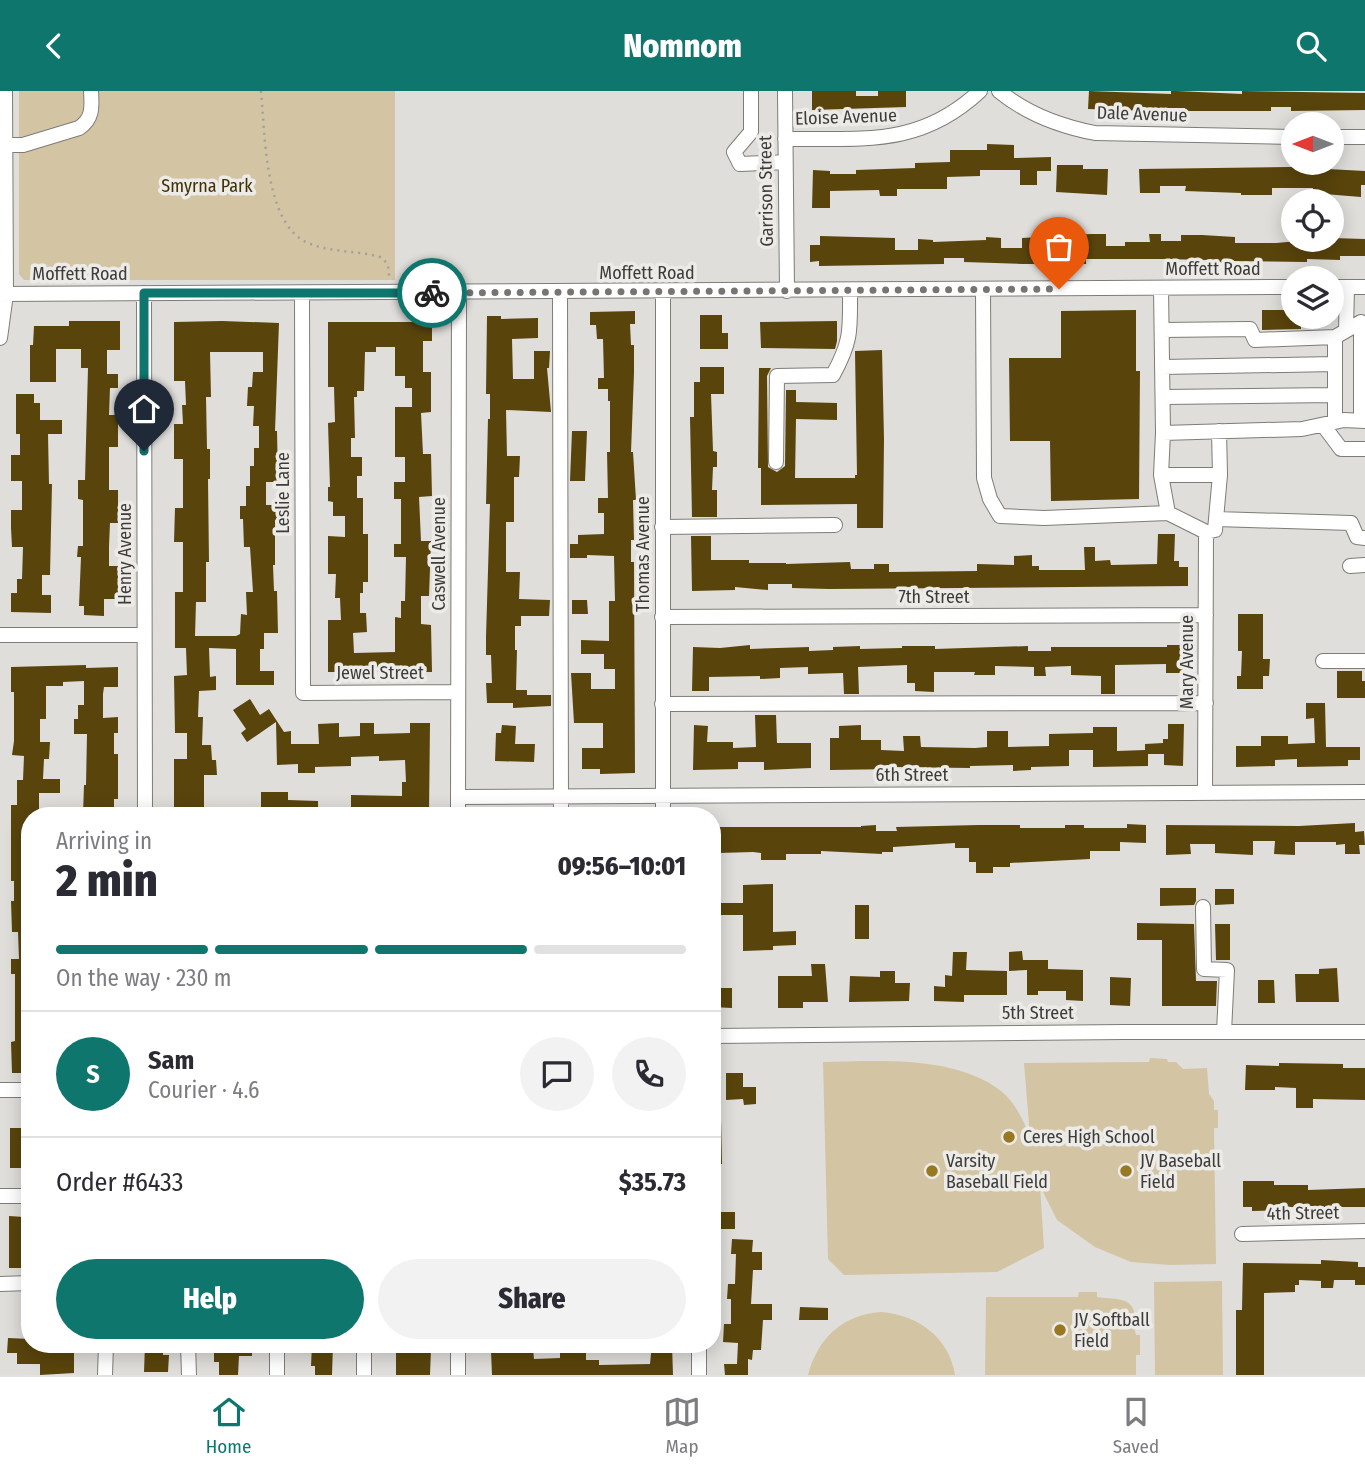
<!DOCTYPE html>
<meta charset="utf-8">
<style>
body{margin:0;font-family:"Fira Sans Condensed",sans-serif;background:#f2f2f3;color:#2b2b33;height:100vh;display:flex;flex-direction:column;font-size:26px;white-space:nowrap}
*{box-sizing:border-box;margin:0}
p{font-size:23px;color:#7c7c81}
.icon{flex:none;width:38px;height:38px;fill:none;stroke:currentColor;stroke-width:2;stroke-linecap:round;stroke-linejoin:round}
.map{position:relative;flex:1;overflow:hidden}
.drawer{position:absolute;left:21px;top:716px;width:700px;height:546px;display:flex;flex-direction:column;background:#fff;border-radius:28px;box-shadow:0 4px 18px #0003}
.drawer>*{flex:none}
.needle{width:46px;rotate:270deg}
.fabs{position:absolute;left:1281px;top:21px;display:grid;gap:14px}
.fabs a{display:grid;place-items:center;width:63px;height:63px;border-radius:50%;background:#fff;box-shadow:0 4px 18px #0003;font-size:35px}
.pin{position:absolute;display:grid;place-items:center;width:60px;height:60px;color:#fff;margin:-72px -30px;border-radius:50% 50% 50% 0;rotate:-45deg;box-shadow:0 0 7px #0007}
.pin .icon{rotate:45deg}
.courier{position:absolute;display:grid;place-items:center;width:70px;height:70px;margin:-35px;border:5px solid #0f766e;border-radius:50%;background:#fff;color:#222;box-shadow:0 2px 9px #0007}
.summary em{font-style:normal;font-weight:800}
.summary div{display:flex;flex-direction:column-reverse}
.summary{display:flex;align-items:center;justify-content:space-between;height:119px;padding:0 35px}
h1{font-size:46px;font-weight:800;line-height:52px}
.bar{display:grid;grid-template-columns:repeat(4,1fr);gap:10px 7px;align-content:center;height:84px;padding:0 35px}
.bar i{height:9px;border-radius:5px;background:#e1e1e2}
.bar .on{background:#0f766e}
.bar p{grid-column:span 4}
.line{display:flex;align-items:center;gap:18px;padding:0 35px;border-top:2px solid #e1e1e2}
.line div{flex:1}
.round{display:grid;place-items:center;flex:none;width:74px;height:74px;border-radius:37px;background:#f2f2f3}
.primary-button{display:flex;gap:14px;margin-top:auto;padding:14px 35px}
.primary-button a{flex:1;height:80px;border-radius:42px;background:#0f766e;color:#fff;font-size:28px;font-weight:800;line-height:80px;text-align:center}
.primary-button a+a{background:#f2f2f3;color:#2b2b33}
header{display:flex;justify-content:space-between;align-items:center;height:91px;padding:0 35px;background:#0f766e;color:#fff;font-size:32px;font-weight:800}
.menu{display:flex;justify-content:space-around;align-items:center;height:98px;border-top:2px solid #e1e1e2;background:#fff;font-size:19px;color:#7c7c81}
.menu a{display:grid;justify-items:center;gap:4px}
.menu .on{color:#0f766e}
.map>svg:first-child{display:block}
.green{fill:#d3c4a3}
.building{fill:#59440c;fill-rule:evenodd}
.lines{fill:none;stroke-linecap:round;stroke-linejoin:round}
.minor-casing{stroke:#7e7c78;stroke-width:16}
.path{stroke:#a2a09d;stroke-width:2.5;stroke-dasharray:2 5;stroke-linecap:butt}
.minor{stroke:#fff;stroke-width:14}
.done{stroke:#767572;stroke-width:7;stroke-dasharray:0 12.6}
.route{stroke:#0f766e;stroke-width:9}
.poi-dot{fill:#997822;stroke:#edebe7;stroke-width:2.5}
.labels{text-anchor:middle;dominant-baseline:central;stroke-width:7;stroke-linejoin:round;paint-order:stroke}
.street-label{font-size:18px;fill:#3d3c3a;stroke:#edebe7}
.park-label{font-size:18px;fill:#403002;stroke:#edebe7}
.poi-label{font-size:18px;fill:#3d3c3a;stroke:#edebe7;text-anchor:start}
</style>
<header><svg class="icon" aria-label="back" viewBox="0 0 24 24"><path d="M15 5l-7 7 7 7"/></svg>Nomnom<svg class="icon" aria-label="search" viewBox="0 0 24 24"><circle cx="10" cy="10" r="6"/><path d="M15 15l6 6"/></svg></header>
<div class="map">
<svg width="1365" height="1284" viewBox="0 0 1365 1284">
<rect width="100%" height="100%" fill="#e0deda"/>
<path class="green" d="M19,0h376v189h-371l-5,-6z
M1150,967l17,1 1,3h8l7,7 24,-1 2,26 5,7v9h4v18h-4l2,136 -46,1 -39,-3 -36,-15 -38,-27 -17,-34 4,62 -47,24 -153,3 -16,-16 -5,-197c55,-1 132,-7 178,29 14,11 22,29 29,45l-6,-73 125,-1z
M1222,1190l1,94h-68l-1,-93z
M1079,1201h18v5c15,3 37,-2 38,20 0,7 -1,11 1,18h4v20h-4v20h-151l1,-78h92z
M881,1221c37,3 68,25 74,63h-147c10,-37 34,-60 73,-63z"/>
<path class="building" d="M812,0h44v5h22v-5h28v16l-94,3z
M1089,0l82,3v-3h6l65,3v-3l123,2v17l-74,1v-4h-20v4h-86v-3h-35v3l-62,-2z
M987,53l27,1v13l37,-1v14h-14v14h-17v-15h-40v6l-33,1v12h-50v7h-17l-1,-6 -49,1v17h-18l1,-38 17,1v3h26v-4l59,-2v-5l35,-1v-12h37z
M1057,74h26v4h25l-1,26 -51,-3z
M1290,76l75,4v14h-4v12l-49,-4 1,-5h-41v7h-31v-2l-56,-2 1,-5h-26v7h-20l-1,-24z
M1091,143h15v12h19v-4h25l-1,-8h12v7h20v-6h21l33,2v6h41l56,-5 33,1v17h-25v4l-33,-1v3l-73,-1v2h-27v-3l-42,-1h-79v5h-63l-59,-2v-4h-20v6l-125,2v-5l-9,1v-17h10v-9l75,2v12h23v-11l15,1v2l53,-2v-3l15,1v10h21v-10l17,-1v16l17,-1v-9l16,1 1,-9z
M1136,219v61h4l-1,128 -88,2 -1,-60h-40l-1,-83h52v-47z
M1262,219h31v7h8v12l-39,1z
M635,220v13h-5l1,21h3v28l-3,79h2l3,48h-3l1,40h-3v22h3l1,211 -35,1v-5h-18v-21h21v-25h-29l-3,-50h20v16h24v-20h-11v-15h-23v-14l28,1v-40h6l-1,-45 -27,-1v3h-17v-14h8v-9l26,-1v-21h-6v-15h10l-1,-46h3v-51h-2v-12h-10v-11h6l-1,-39h-6l-1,-14h-6v-13z
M700,224h22v18h6v16h-28z
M487,225h14v3l37,-1v20l-26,1 1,40h21v-28h16l-1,17h-2l4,44 -45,-2 1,46h13l-1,21h-5v45h-8v50h14l-1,27 31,1 -1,16h-28v10h-6v24h2l-1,40h11v5h24v11l-38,2v-5h-26l-1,-20h6l-1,-28h-5v-18l4,-133h-4l2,-85h2v-25h-4z
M69,230h51v29h-13v24h11v14h-8l-1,27h9v32h-9v43h9v33h-8l-1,23v20h9v33h-14v17l-20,-1v-9h-5l2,-49h-4l1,-11h5v-46l-5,-1v-19h7l3,-112h-7v-19h-25v33h-26v-37h3l1,-19h35z
M222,230l57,2 -4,108h2l1,51h-12v23h12l-1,15h-2v45h-2l1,26h3l1,42h-14v16h-4v22h14v14h-38v-36l-27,-1 1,29 6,-1v14l-17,1 -1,26h5l-1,28h9l1,15h4l1,15h-13v40h-30v-56h13v-26h-12l-1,-57 13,-1 -1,-27h-11v-56h8v-50h-9l1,-34h8v-49h-9v-35h9l-1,-19h4l-1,-24h-11v-59zM210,261h53v20h-10l-1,15h-4l-1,19h7l-1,20h6v22h-5v18h-4v20h-4v20h-6v13h3l1,28h6l3,45h-7l1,23 -6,-1 -1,20 -4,2h-41l1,-34h10v-40h3l-1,-83h2v-30h-3l-1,-52h5z
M837,230v20l-2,8 -74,-1 -1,-26z
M328,231h104v19h-9v31h8v40l-10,1 2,41h8l1,42 -13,1 2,44h10l-2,55h-8v28l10,1 1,47h-104v-52h13l-1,-22h-5l1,-24h-8v-38l17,1v-21h-12v-14l-5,-1v-14h2l-2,-64 7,-1 -1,-35h-6zM376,256h19v29h10v12h7v19h-17v50h10v25h-11v17h7v45h-7v13h12l-1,44h-4v17l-6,-1v35l-41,1 -1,-20 14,-1 -1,-19h-6v-20h3v-11h5v-48h-5v-36h-6v-22h5v-19h-11v-19h4l-1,-41h3v-6h7l1,-39h11z
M882,259l2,89 -1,89h-26v-24l-96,1v-37h-3l1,-100h12l-4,8 1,91 9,5 8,-6 1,-76h10v12l41,1v17l-41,-1 -1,59h60v-3h2l-2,-124z
M700,276h24v27h-13l2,57 4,1v15h-4l-1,23h5v27h-25l-2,-100h4v-35h6z
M16,303h18v9h6v17h22v14h-14l1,50h3l-2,91h-8v20h9v18l-40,-1v-19h6v-14h5l1,-32h-11l-1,-19v-18h11v-29h-11v-26h9v-21h-4z
M572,340h15l-2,50h-15z
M1158,443h17l-1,27h5v6h9v19l-359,3 -37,-1v-4h-24v6l-33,-3v3l-43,1 -1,-55h20v24h38v3h37v1l64,-2 1,7h23v-5h15v8l88,-1v-7l37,1v-9l18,-1v11h7v4h46l-1,-23h11v14l15,-1 1,5 46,-1z
M572,509h15l1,14h-16z
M1238,523h25v45h7l-1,17h-6v13h-26v-13h4l1,-25h-4z
M750,554v4l59,-2v4l24,-1v-3l27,-1v3l42,-1v-2h33v3l93,-3v5h23v-4h116v-2h16v28h-17v-9l-51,1v29h-14v-18l-30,-1v-9l-26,1 1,9h-12v-9l-39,-1v9h-21l1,-3h-41v20l-19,-1v-8h-8v-18l-49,2 1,27h-15l-1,-21 -35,1v-7l-28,1v10l-20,1v-3l-51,1v14h-17l1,-44 27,1z
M86,574v3l32,-1v20h-14l-1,7v24l15,-1v16h-4v21h4v45h-4v16h-31l1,-30h2l1,-51h-13v-15h4v-14h6v-24l-21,1v4h-17v33h-6v23h10l-1,17h-5l-1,20h17v14h-21v22h-9v258h-18l-1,-31 4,-1v-67h-4v-15h8l-1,-27h-6l-1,-31h3v-20h-3v-76h6v-25h6l1,-24 -12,-1 2,-14v-49h-3v-25z
M1337,580h25v10h3v17h-28z
M250,608l10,16 9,-6 15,23 7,-1v13h28l-1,-20 21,-1v14l21,-1v-13h14v11l36,-1v-10h20l-1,91 -78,1v-20l51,1v-14h4l-1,-22 -26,1v-5l-28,1v9l-36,1v6h-17v-9l-21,1 -1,-43 -29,20 -6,-9 5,-4 -13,-19z
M1306,612h19l1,44h34v13h-12v6l-51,1v-8l-22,1v6l-39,1v-21h25v-10h27v8l27,-1 -1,-25 -8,1z
M755,624h21l1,28h34v25l-47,2v-8h-26v7l-45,1 1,-45 14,1 -1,16h26v6l23,-1z
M1168,633h16l-1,42 -19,-1v-11h-16v12l-55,1v-17h-24v16l-38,1v3l-18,1v-6l-43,1v2l-75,-1v2l-65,1v-32h9v-12l22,-1v15h20v10l23,1 -1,-15h17l1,11 54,1 12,-1v-16h21v16l41,-1v-12l44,-1v-6h24v24l28,-1v-6l18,-1v-4h5z
M502,634l14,1 -1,18h20l-1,18 -39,-1 1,-28h5z
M261,701h27v8l30,1v14h-57z
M1355,732v9l9,-1 1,14h-6l1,9h-15v-10l-9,1v-3h-41v13l-21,-1 1,-13h-22v14l-38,-2v-9h-25l1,10 -25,1v-30l133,1z
M1127,733l19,1v18l-26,-1v9h-30v8l-80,4v4h-17v6h-17v-11h-7v-14h-14v-5l-62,4v5h-11v2l-61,-3v3h-35v6h-25v-7l-8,-1 -34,1v-26h142v-1l15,-1v6h21l-1,-4 82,-2h42v3h45v-3h19v3h43z
M773,793v48l23,-1v14l-23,1v4l-30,1v-36h-31v-12h31v-18z
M1160,797h36v13l-2,4 -34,1z
M1215,798h19v15l-19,1z
M855,814h14v34h-14z
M1137,832l57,1 2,57h21l-1,25h-54v-66h-25z
M1215,833h15v36h-14z
M1022,860l1,9h25v9l35,1v31l-17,-1v-9h-28v4h-11v-25l-18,1v-19z
M953,861h14l-1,18 41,1v24h-43v7l-30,-1v-15l11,1v-12l7,1z
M811,873h14l3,38h-25v6h-25v-32h34z
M1337,877l2,34h-43l-1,-28h24v-5z
M880,880h15v12h15l-1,18 -60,1 1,-26 30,1z
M1110,886l21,1 -1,28 -20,-1z
M1258,889h16l1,23h-17z
M712,897h20v20l-20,-1z
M1279,972l64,1v4h22v32l-52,-1v9h-17v-20l-21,-1v3h-30l1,-25 33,1z
M726,982h17v14h13v17l-12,1 -1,-6 -17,1z
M712,1028h9l1,45h-10z
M10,1037h17v12h3v28h-20z
M1243,1090h31v4h34v5l57,-2v19h-78v3l-35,1v-4h-9z
M712,1121h23v17h-23z
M9,1125l15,1v11h6v40h-21z
M732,1148l21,1 -1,12h10v18h-9l-2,34h21v16h-9l-2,30h-8l-1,10 -4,-1v16h-23l-1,-11h13l1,-21 -15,-1 1,-18h7v-25h-4l1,-15h7l1,-30h-5z
M1321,1169l37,2v5h7v18h-10v-5h-21l-1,8h-12v-7l-22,-1v5h-4v7l-31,1v82h-28v-65h6l1,-47 78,1z
M800,1216l28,1v12h-29z
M8,1247l22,1v5h44v29l-34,2v-11h-23v-11h-10z
M145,1253h18v11h6l-1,17h-24z
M236,1253h16v12h-13l-1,19h-19v-13h-5v-16h22z
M312,1253h21l-1,31h-17v-9h-4z
M396,1253h30v5h5l-1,26h-34z
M652,1253h20l1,31h-181l-1,-24 42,-3 1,11 26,-1v-6l26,-1v9h13v5l51,-1z"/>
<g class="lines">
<g class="minor-casing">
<path id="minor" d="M751,0v41l-17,20 6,12 45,-2
M785,0l2,200
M999,0c28,23 60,35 96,42l198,4
M1332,46h33
M785,48c77,-1 134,9 195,-48
M6,54h17l56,-17c14,-9 13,-21 12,-37
M1332,196h33
M1161,197l2,145 139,-4 42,-9 21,1
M983,199l1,188 6,21 10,17 44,2 124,-5
M560,201l1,523
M144,202l1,522
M302,202l1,400 155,-1
M0,203l1293,-7
M1162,239l88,-1 5,11 80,-3 26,-15v99
M1346,239l1,-43
M1335,246v85
M0,247l6,-44 -1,-203
M1162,276l173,-3
M1163,306l172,-2
M1323,334l18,24h24
M1163,342l-2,42h59l-1,-44
M776,371l1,-86 56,-1c19,-35 17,-45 17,-84
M1161,384l7,38 38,19 9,-2 5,-55
M1216,428l135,4 6,14 8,1
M662,436l173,-2
M1350,475l15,-1
M662,526l544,-2
M0,544h144
M1323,570h42
M662,613l544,-1
M1205,702l1,-261
M458,706l907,-5
M458,724l1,-522
M663,724v-523
M1203,816l1,62 23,1 -3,62
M712,945l412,-4h241
M0,999h30
M0,1105h30
M1242,1143l123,-3
M0,1193l30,-1
M188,1253l1,31
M105,1284l1,-31
M277,1284v-31
M364,1284v-31
M458,1284v-31
M699,1284v-31"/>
</g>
<path class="path" d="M261,0c4,40 3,131 45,151 23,11 50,8 74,15 9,6 9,12 9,23"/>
<use href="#minor" class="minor"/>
</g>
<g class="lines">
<path class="done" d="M432,202l627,-4"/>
<path class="route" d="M144,360v-158h288"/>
</g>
<g class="poi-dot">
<circle cx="1009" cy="1046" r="7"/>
<circle cx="932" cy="1080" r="7"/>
<circle cx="1126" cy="1080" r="7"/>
<circle cx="1060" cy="1239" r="7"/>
</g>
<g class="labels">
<g class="street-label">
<text transform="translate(1142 23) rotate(2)">Dale Avenue</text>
<text transform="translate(846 26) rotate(-2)">Eloise Avenue</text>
<text transform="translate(766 100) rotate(-91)">Garrison Street</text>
<text x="1213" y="178">Moffett Road</text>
<text x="647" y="182">Moffett Road</text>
<text x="80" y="183">Moffett Road</text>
<text transform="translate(283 402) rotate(-90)">Leslie Lane</text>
<text transform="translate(125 463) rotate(-90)">Henry Avenue</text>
<text transform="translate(439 463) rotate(-90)">Caswell Avenue</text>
<text transform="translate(643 463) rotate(-90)">Thomas Avenue</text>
<text x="934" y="506">7th Street</text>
<text transform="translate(1187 571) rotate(-90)">Mary Avenue</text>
<text x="380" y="582">Jewel Street</text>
<text x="912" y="684">6th Street</text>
<text x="1038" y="922">5th Street</text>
<text transform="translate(1303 1122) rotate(-1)">4th Street</text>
</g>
<g class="park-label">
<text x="207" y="95">Smyrna Park</text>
</g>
<g class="poi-label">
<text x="1023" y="1046">Ceres High School</text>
<text x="946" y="1070">Varsity<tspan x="946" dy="21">Baseball Field</tspan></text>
<text x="1140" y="1070">JV Baseball<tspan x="1140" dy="21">Field</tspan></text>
<text x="1074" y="1229">JV Softball<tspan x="1074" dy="21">Field</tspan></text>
</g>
</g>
</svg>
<div class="fabs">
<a><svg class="needle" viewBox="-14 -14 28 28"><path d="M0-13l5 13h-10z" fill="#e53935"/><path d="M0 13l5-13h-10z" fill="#7c7c81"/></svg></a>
<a><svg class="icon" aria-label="locate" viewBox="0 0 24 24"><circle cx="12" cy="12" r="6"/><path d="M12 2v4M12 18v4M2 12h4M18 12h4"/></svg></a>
<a><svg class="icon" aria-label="layers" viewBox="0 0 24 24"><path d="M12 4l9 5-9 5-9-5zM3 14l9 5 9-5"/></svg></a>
</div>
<div class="pin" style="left:1059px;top:198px;background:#ea580c"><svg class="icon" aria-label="bag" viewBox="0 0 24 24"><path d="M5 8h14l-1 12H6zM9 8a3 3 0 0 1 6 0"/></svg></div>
<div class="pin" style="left:144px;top:360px;background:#1f2937"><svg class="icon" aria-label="home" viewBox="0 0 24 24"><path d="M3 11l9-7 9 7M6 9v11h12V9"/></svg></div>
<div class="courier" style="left:432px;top:202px"><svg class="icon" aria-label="bike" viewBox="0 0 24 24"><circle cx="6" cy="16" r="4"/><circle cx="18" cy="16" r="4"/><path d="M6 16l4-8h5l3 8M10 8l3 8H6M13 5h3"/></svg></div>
<section class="drawer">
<div class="summary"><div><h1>2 min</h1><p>Arriving in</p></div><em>09:56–10:01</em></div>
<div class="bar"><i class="on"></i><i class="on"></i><i class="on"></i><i></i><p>On the way · 230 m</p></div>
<div class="line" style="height:126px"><b class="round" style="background:#0f766e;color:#fff">S</b><div><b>Sam</b><p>Courier · 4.6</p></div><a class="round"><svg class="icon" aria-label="chat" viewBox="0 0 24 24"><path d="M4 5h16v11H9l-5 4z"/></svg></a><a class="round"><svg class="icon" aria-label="phone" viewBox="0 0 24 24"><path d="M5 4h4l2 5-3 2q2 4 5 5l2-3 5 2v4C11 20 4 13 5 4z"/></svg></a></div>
<div class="line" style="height:91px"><div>Order #6433</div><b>$35.73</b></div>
<div class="primary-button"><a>Help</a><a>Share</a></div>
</section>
</div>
<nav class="menu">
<a class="on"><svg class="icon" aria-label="home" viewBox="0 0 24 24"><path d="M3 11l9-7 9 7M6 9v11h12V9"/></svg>Home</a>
<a><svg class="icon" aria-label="map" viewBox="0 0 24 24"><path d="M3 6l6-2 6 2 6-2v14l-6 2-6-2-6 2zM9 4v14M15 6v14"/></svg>Map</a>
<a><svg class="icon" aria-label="saved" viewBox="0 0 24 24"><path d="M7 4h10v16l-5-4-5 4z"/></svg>Saved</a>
</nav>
